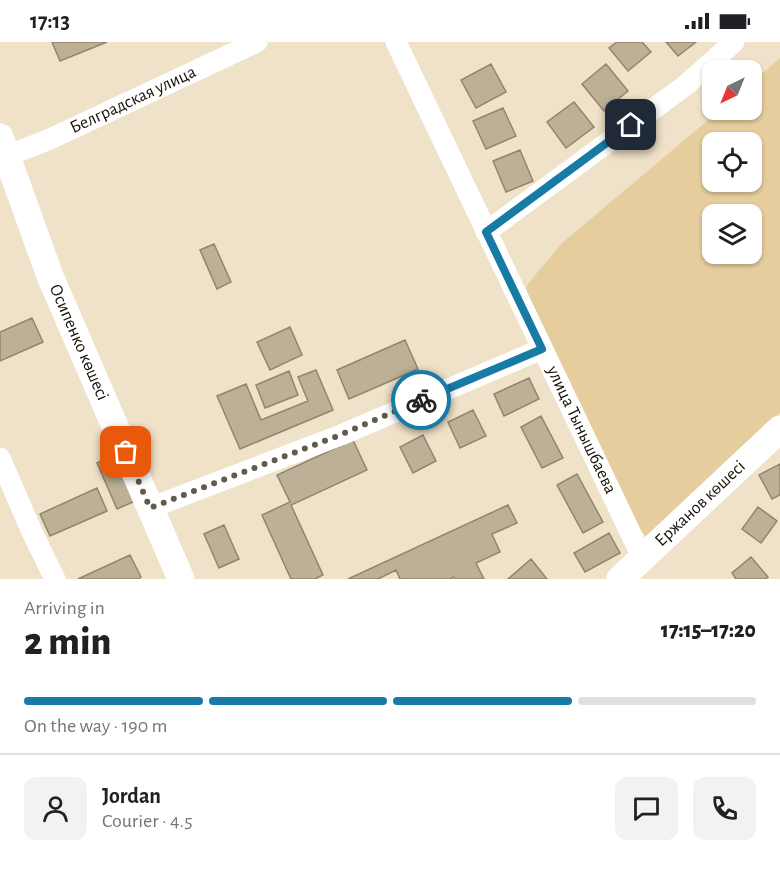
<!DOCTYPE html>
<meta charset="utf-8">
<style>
body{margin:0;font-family:"Alegreya Sans",sans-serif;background:#f2f2f2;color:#202124;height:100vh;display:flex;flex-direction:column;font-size:22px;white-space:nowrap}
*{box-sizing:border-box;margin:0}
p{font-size:20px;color:#757577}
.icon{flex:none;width:33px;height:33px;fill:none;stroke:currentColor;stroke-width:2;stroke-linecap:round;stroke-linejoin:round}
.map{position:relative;height:537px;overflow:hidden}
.side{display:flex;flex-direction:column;background:#fff;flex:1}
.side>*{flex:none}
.needle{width:39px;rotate:223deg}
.buttons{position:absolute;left:702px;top:18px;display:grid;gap:12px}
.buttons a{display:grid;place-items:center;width:60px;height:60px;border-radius:12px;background:#fff;box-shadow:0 2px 4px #0004;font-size:30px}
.pin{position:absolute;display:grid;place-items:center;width:51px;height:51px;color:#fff;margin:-26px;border-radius:12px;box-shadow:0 3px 9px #0006}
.courier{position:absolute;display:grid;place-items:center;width:60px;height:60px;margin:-30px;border:4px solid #187ba6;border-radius:50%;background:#fff;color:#222;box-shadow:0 2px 8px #0007}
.summary em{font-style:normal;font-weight:800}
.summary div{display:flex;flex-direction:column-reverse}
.summary{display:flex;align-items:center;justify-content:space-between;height:102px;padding:0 24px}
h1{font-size:39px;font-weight:800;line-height:45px}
.bar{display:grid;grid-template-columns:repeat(4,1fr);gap:9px 6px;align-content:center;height:72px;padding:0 24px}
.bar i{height:8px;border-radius:4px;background:#e0e0e0}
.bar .active{background:#187ba6}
.bar p{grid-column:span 4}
.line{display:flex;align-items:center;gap:15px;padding:0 24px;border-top:2px solid #e0e0e0}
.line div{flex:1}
.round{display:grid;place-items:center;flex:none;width:63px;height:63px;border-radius:12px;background:#f2f2f2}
.status{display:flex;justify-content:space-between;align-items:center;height:42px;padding:0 30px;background:#fff;direction:ltr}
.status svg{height:16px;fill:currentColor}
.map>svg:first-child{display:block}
.green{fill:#e6cd9e;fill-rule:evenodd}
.building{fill:#bdb096;stroke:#92856d;stroke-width:1.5}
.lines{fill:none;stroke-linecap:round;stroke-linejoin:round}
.minor{stroke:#fff;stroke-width:21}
.major{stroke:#fff;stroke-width:27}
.done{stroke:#625a4b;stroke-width:6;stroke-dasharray:0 10.8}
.route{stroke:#187ba6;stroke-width:8}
.labels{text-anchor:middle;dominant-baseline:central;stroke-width:4.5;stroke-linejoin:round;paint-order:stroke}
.street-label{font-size:18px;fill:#161108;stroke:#f0e2c8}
</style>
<div class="status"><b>17:13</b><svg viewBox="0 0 49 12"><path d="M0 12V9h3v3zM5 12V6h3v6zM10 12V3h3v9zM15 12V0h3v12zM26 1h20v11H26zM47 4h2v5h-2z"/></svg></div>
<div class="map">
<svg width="780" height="537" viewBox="0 0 780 537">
<rect width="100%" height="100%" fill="#f0e2c8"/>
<path class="green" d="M780,16v355l-12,9 -122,114 -7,-7 -113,-233 1,-11 34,-41 159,-134h32v-27zM712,100h40v40h-40zM712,172h40v40h-40z"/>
<path class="building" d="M52,0h55l-47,19z
M617,0h25l9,10 -23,19 -19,-23z
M666,0h30l-18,14z
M491,22l15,28 -30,16 -15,-28z
M606,22l22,27 -24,20 -22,-27z
M574,60l20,25 -28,21 -19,-26z
M503,66l13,28 -30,13 -13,-28z
M520,108l13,31 -27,11 -13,-31z
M214,202l17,38 -14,7 -17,-39z
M32,276l11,24 -43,19v-29z
M290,285l12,28 -32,15 -13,-28z
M405,298l13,29 -69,30 -12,-29z
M316,328l17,40 -93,39 -23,-53 29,-12 15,36 47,-19 -10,-24z
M289,329l9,24 -33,13 -9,-23z
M529,336l10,21 -35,17 -10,-22z
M473,368l13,26 -26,12 -12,-26z
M541,374l22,42 -21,10 -21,-41z
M423,393l13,26 -23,12 -13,-26z
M353,398l14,30 -76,35 32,70 -8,4h-24l-29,-64 28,-13 -13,-27z
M115,413l20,46 -18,8 -20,-46z
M780,422v31l-8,4 -13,-24z
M577,432l26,48 -20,11 -26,-48z
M97,446l10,23 -57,25 -10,-22z
M508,463l9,18 -25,11 8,18 -24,11 8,16h-29l-1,-2 -4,2h-50l-4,-9 -18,9h-30z
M758,465l19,14 -16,22 -19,-14z
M224,483l15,34 -20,9 -15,-34z
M609,491l11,20 -35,19 -11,-19z
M130,513l11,22 -3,2h-60z
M751,515l17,20 -3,2h-29l-4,-6z
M531,517l16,20h-39z"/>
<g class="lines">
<g class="minor">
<path id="s1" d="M396,0l247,517"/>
<path id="s2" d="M7,114l43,-17 207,-97"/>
<path d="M486,190l200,-147 48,-43"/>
<path d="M0,416l32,74 23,47"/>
<path d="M150,466l191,-73 201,-86"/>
</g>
<g class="major">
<path id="s3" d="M0,95l50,139 131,303"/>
<path id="s4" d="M620,537l160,-150"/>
</g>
</g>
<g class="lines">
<path class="done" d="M126,410l24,56 190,-73 81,-35"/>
<path class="route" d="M421,358l121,-51 -56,-117 145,-107"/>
</g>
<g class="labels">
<g class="street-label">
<text stroke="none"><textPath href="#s2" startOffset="138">Белградская улица</textPath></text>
<text stroke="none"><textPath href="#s3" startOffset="220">Осипенко көшесі</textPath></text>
<text stroke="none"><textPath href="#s1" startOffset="430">улица Тынышбаева</textPath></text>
<text stroke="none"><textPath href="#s4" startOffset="110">Ержанов көшесі</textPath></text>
</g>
</g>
</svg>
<div class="buttons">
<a><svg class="needle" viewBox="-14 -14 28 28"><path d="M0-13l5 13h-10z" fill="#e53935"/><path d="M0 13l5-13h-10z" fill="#757577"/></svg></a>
<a><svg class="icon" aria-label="locate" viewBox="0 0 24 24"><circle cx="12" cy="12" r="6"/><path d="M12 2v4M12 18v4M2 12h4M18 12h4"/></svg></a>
<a><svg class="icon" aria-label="layers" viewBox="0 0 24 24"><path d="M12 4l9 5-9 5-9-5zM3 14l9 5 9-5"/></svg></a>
</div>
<div class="pin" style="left:126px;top:410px;background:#ea580c"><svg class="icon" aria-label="bag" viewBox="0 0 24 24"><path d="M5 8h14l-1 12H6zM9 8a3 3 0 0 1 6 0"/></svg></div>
<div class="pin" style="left:631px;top:83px;background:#1f2937"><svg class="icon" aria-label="home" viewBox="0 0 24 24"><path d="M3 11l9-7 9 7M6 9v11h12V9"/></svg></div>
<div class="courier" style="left:421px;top:358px"><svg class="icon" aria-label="bike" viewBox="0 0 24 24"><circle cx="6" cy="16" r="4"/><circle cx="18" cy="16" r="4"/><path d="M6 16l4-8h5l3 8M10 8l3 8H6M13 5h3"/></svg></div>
</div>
<section class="side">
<div class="summary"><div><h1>2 min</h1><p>Arriving in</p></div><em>17:15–17:20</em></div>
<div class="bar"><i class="active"></i><i class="active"></i><i class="active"></i><i></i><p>On the way · 190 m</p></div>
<div class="line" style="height:108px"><a class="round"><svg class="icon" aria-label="person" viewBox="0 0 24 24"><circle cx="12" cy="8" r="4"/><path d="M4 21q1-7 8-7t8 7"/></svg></a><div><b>Jordan</b><p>Courier · 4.5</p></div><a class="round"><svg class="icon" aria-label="chat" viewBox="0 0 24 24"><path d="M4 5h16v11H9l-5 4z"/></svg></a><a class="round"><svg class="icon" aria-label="phone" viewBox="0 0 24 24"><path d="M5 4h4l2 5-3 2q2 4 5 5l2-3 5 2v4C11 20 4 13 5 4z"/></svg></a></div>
</section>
